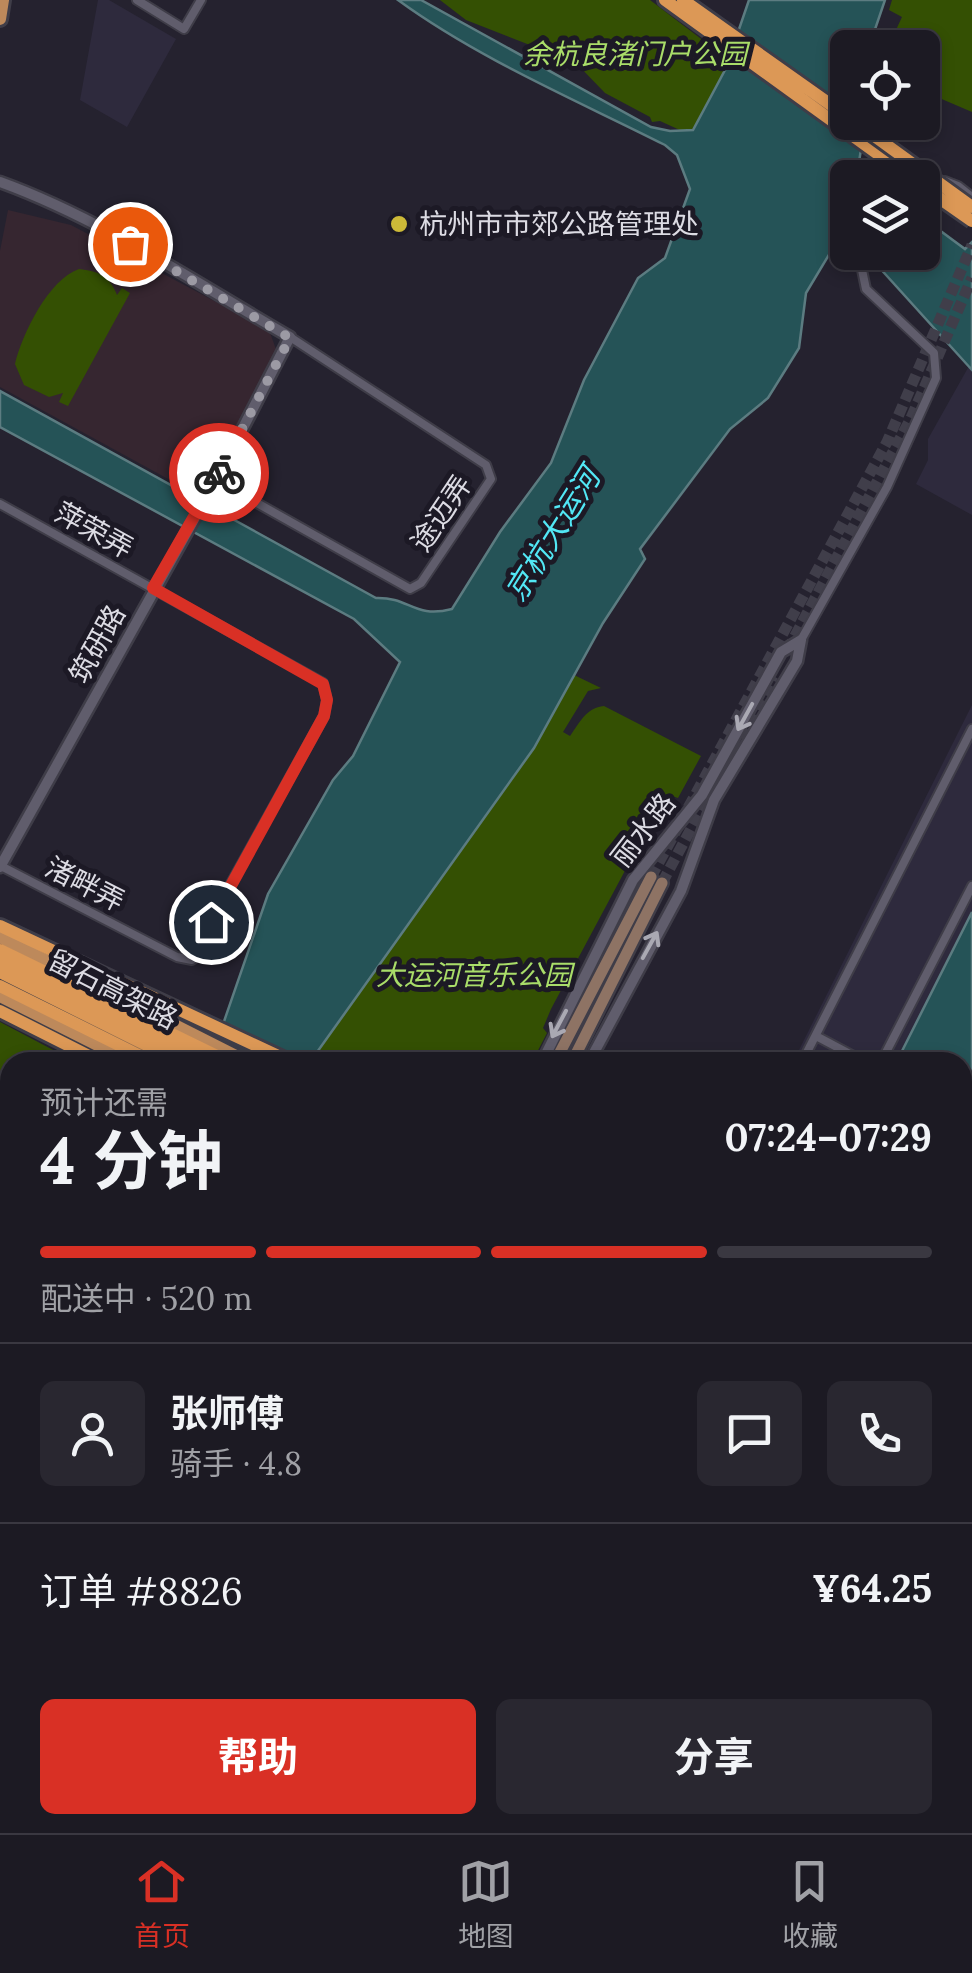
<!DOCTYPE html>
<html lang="zh">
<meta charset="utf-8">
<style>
body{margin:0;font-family:Lora,"Noto Sans SC",serif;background:#292730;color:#f1f3f6;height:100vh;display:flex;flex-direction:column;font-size:38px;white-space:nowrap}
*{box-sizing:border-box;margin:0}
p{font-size:32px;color:#a0a1a6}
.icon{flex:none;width:55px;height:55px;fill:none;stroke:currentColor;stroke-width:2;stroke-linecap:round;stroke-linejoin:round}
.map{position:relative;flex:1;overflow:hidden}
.panel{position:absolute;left:0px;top:1052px;width:972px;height:782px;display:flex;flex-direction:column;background:#1c1a23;border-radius:30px 30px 0 0;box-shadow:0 5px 15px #0003,0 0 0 2px #3a3841}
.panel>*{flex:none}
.buttons{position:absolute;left:830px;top:30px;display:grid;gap:20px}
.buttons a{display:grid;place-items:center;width:110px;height:110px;border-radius:15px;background:#1c1a23;box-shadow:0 5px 15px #0003,0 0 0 2px #3a3841;font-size:50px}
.pin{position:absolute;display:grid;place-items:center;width:85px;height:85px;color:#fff;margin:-42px;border:5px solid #fff;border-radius:50%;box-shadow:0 2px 10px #0007}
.courier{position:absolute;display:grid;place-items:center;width:100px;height:100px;margin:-50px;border:8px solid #d93025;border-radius:50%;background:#fff;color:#222;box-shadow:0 2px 12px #0007}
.head em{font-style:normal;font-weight:700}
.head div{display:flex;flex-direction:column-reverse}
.head{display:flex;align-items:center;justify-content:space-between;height:170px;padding:0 40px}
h1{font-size:65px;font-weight:700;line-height:75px}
.bar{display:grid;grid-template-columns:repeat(4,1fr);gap:15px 10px;align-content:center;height:120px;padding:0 40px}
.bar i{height:12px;border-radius:8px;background:#3a3841}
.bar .current{background:#d93025}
.bar p{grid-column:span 4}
.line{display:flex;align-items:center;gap:25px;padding:0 40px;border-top:2px solid #3a3841}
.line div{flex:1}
.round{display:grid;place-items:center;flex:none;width:105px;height:105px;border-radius:15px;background:#292730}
.primary-button{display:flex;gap:20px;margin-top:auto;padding:20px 40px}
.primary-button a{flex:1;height:115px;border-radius:15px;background:#d93025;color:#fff;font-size:40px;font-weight:700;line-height:115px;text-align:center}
.primary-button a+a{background:#292730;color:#f1f3f6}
.tab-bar{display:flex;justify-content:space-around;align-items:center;height:140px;border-top:2px solid #3a3841;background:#1c1a23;font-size:28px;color:#a0a1a6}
.tab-bar a{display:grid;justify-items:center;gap:5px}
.tab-bar .current{color:#d93025}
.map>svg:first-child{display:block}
.built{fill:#2e2a3d}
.education{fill:#362630}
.green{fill:#345003}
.water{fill:#255357;stroke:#5c7c81;stroke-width:2.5}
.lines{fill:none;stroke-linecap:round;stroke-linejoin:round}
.ferry{stroke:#52e7f5;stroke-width:2.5;stroke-dasharray:12 10;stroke-linecap:butt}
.secondary-tunnel{stroke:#403e4a;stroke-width:11;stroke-dasharray:11 5.5;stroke-linecap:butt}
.minor-casing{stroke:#3f3d48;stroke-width:12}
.tertiary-casing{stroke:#3f3d48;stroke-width:15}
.secondary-casing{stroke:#3f3d48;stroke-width:16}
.primary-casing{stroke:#3f3d48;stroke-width:18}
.trunk-casing{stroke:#3f3d48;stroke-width:18}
.minor{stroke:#605d6c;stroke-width:8}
.tertiary{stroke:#605d6c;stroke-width:10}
.secondary{stroke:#8e7364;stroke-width:11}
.primary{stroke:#bd895b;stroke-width:12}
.trunk{stroke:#dc9856;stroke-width:12}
.trunk-bridge-casing{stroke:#3f3d48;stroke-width:18;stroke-linecap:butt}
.trunk-bridge{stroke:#dc9856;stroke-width:12}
.oneway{stroke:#aaa9b3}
.done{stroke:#9c9aa4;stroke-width:10;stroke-dasharray:0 18}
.route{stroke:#d93025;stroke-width:12}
.poi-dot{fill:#ccb938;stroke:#1c1925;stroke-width:4}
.labels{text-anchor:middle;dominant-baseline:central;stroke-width:10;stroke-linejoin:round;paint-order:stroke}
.park-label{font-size:28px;font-style:italic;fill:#a9dd69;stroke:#1c1925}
.poi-label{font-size:28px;fill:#dcdbe3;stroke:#1c1925;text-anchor:start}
.street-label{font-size:28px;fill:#dcdbe3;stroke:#1c1925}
.water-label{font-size:30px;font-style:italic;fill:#52e7f5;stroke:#1c1925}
</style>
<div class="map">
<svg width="972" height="1833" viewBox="0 0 972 1833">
<rect width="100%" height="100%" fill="#25222f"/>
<path class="built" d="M98,0h11l67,39 -49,88 -47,-27z
M969,366l3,4v145l-56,-31 12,-24v-21z
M972,705v207l-74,149 2,1h-107z
M972,1082v255l-9,16 -1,-256z"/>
<path class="education" d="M8,210l63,15 198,105 8,22 -76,145 -201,-110v-136z"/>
<path class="green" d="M440,0h210l84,64 -25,74 -24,3 -3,-10 -22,-10 -8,1 -2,-5 -45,-24 -29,-30 -110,-43z
M892,0h80v112l-49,-21 -1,-43 -34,-1 14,-30 -13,-7z
M79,269c19,2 31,7 38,26l5,-7 8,5 -62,113 -9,-4 4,-9 -14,4 -25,-12 -9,-21c7,-30 34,-85 64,-95z
M574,675l27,13 -13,3 -25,41 7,4c10,-14 16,-28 34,-30l97,50 -23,42 -12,-4 -115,215 -8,19 4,5 -15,29h-207l-11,-5 220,-309z
M0,1022l76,40h-66v126l-10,-4z"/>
<path class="water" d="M398,0h23l230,127 19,4 23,-1 32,-60 24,-70h136l-16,47 -21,1v74l7,1 -3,7 11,7 -5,31 12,9 -22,1 -1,58 -5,-3 -36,60 -7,55 -31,50 -38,31 -90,120 5,10 -42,64 -69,125 -224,314h-100l58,-168 65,-114 20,-24 47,-94 -46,-43 -354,-192v-36l376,207c34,-1 38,21 76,11l48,-77 51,-69 33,-83 54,-102 27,-20 25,-69 -13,-34 -12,-10c-89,-45 -186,-86 -267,-145z
M923,218l42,31 7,-7v128l-104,-115 54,-3z
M972,912v170l-8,15 -2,-35 -65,-1z
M10,1741v84h100l-2,8h-108v-69l7,-9z"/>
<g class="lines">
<path class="ferry" d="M0,1789l10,9
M30,1825l3,8"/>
<path class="secondary-tunnel" d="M787,651l124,-233 61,-140
M688,808l199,-366 85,-197
M651,877l26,-48
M662,883l111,-207"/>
<g class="minor-casing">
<path id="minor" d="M137,0l47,29 17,-29
M942,184l3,-3 13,5 14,11
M216,480l194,109 11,-6 70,-104 -5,-14 -196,-128
M0,504l323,179 4,17 -3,16 -106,191 -20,48 -6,5 -15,-3 -176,-91
M801,640l86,-153 49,-109 -2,-25 -68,-64 -5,-24 9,-13
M816,1036l49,26
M802,1062l170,-333
M881,1062l91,-176
M962,1130l10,-19
M962,1198l10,4
M0,1428l10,4
M962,1705l10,5
M425,1825l19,8"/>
</g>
<g class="tertiary-casing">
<path id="tertiary" d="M0,182c102,37 196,101 290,155l-74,143 -216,387
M542,1062l91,-182 69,-85 79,-143 20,-12
M589,1062l92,-171 33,-91 83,-139 4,-21"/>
</g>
<g class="secondary-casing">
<path id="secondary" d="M555,1062l96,-185
M572,1062l90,-179
M963,1625l9,-21
M145,1833l2,-8
M158,1833l2,-8"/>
</g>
<g class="primary-casing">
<path id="primary" d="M0,19l3,-19
M0,937l248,125
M0,996l131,66
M962,1436l10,5
M962,1626l1,-1
M842,1833l3,-8"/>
</g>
<g class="trunk-casing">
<path id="trunk" d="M665,0l246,178
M683,0l165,117
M0,926l291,136
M0,950l229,112
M0,960l204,102
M0,972l180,90
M0,986l153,76
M0,1011l101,51
M962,1393l10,-7
M962,1423l10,5
M962,1448l10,5
M962,1461l10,5
M962,1509l10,-25
M962,1541l10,-27
M962,1570l10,-21
M962,1662l10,-19
M962,1682l10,-17
M852,1833l3,-8
M868,1833l5,-8"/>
</g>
<use href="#minor" class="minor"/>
<use href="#tertiary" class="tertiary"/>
<use href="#secondary" class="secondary"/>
<use href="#primary" class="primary"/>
<use href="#trunk" class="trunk"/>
<g class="trunk-bridge-casing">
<path id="trunk-bridge" d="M855,122l117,85
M922,186l50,35
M962,1593l10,-23"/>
</g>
<use href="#trunk-bridge" class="trunk-bridge"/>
</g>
<defs><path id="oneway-shaft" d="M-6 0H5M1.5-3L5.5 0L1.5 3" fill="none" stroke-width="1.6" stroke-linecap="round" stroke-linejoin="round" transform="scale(2.5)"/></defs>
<g class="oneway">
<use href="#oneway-shaft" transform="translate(745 717) rotate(119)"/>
<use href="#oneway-shaft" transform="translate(650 945) rotate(-61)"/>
<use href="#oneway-shaft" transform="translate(559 1024) rotate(118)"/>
</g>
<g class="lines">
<path class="done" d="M130,244l160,94 -71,135"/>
<path class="route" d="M211,922l113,-206 3,-16 -4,-16 -170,-96 66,-115"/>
</g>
<circle class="poi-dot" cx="399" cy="224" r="10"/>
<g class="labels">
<g class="park-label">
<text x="635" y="54">余杭良渚门户公园</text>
<text x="474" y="975">大运河音乐公园</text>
</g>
<g class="poi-label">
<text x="419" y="224">杭州市市郊公路管理处</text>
</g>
<g class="street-label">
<text transform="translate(441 513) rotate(-56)">途迈弄</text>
<text transform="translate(94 530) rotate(29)">萍荣弄</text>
<text transform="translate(97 644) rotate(-61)">筑研路</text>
<text transform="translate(643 830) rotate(-52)">丽水路</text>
<text transform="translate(85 884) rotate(27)">渚畔弄</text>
<text transform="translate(113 989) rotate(27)">留石高架路</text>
</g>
<g class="water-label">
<text transform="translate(552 534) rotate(-58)">京杭大运河</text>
</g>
</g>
</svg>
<div class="buttons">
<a><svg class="icon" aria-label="locate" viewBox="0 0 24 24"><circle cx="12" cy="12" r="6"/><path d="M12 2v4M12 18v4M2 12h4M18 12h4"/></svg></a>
<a><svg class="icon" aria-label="layers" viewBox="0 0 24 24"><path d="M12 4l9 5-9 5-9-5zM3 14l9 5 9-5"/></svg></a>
</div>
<div class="pin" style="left:130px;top:244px;background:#ea580c"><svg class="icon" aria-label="bag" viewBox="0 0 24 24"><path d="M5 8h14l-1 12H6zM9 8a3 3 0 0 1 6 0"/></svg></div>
<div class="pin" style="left:211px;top:922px;background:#1f2937"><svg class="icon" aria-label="home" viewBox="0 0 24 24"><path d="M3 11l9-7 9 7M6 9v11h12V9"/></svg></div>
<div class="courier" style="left:219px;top:473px"><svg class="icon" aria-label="bike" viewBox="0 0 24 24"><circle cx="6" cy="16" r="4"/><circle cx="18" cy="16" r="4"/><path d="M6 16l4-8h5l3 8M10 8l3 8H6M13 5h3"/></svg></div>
<section class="panel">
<div class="head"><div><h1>4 分钟</h1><p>预计还需</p></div><em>07:24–07:29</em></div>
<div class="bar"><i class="current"></i><i class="current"></i><i class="current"></i><i></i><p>配送中 · 520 m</p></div>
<div class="line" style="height:180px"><a class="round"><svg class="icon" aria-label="person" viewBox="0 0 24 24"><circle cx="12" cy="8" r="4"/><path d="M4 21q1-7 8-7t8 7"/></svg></a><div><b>张师傅</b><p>骑手 · 4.8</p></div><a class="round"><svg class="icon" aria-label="chat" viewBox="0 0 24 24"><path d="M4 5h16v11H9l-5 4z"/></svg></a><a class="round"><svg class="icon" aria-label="phone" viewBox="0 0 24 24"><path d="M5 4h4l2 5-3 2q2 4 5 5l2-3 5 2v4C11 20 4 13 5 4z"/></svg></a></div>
<div class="line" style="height:130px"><div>订单 #8826</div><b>¥64.25</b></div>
<div class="primary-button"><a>帮助</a><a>分享</a></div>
</section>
</div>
<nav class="tab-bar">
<a class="current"><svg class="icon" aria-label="home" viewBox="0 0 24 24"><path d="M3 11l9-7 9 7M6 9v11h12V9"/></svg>首页</a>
<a><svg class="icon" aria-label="map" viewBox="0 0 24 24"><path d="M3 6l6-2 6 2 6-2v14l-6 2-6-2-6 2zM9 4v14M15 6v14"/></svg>地图</a>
<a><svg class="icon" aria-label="saved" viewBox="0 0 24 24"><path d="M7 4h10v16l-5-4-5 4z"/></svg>收藏</a>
</nav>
